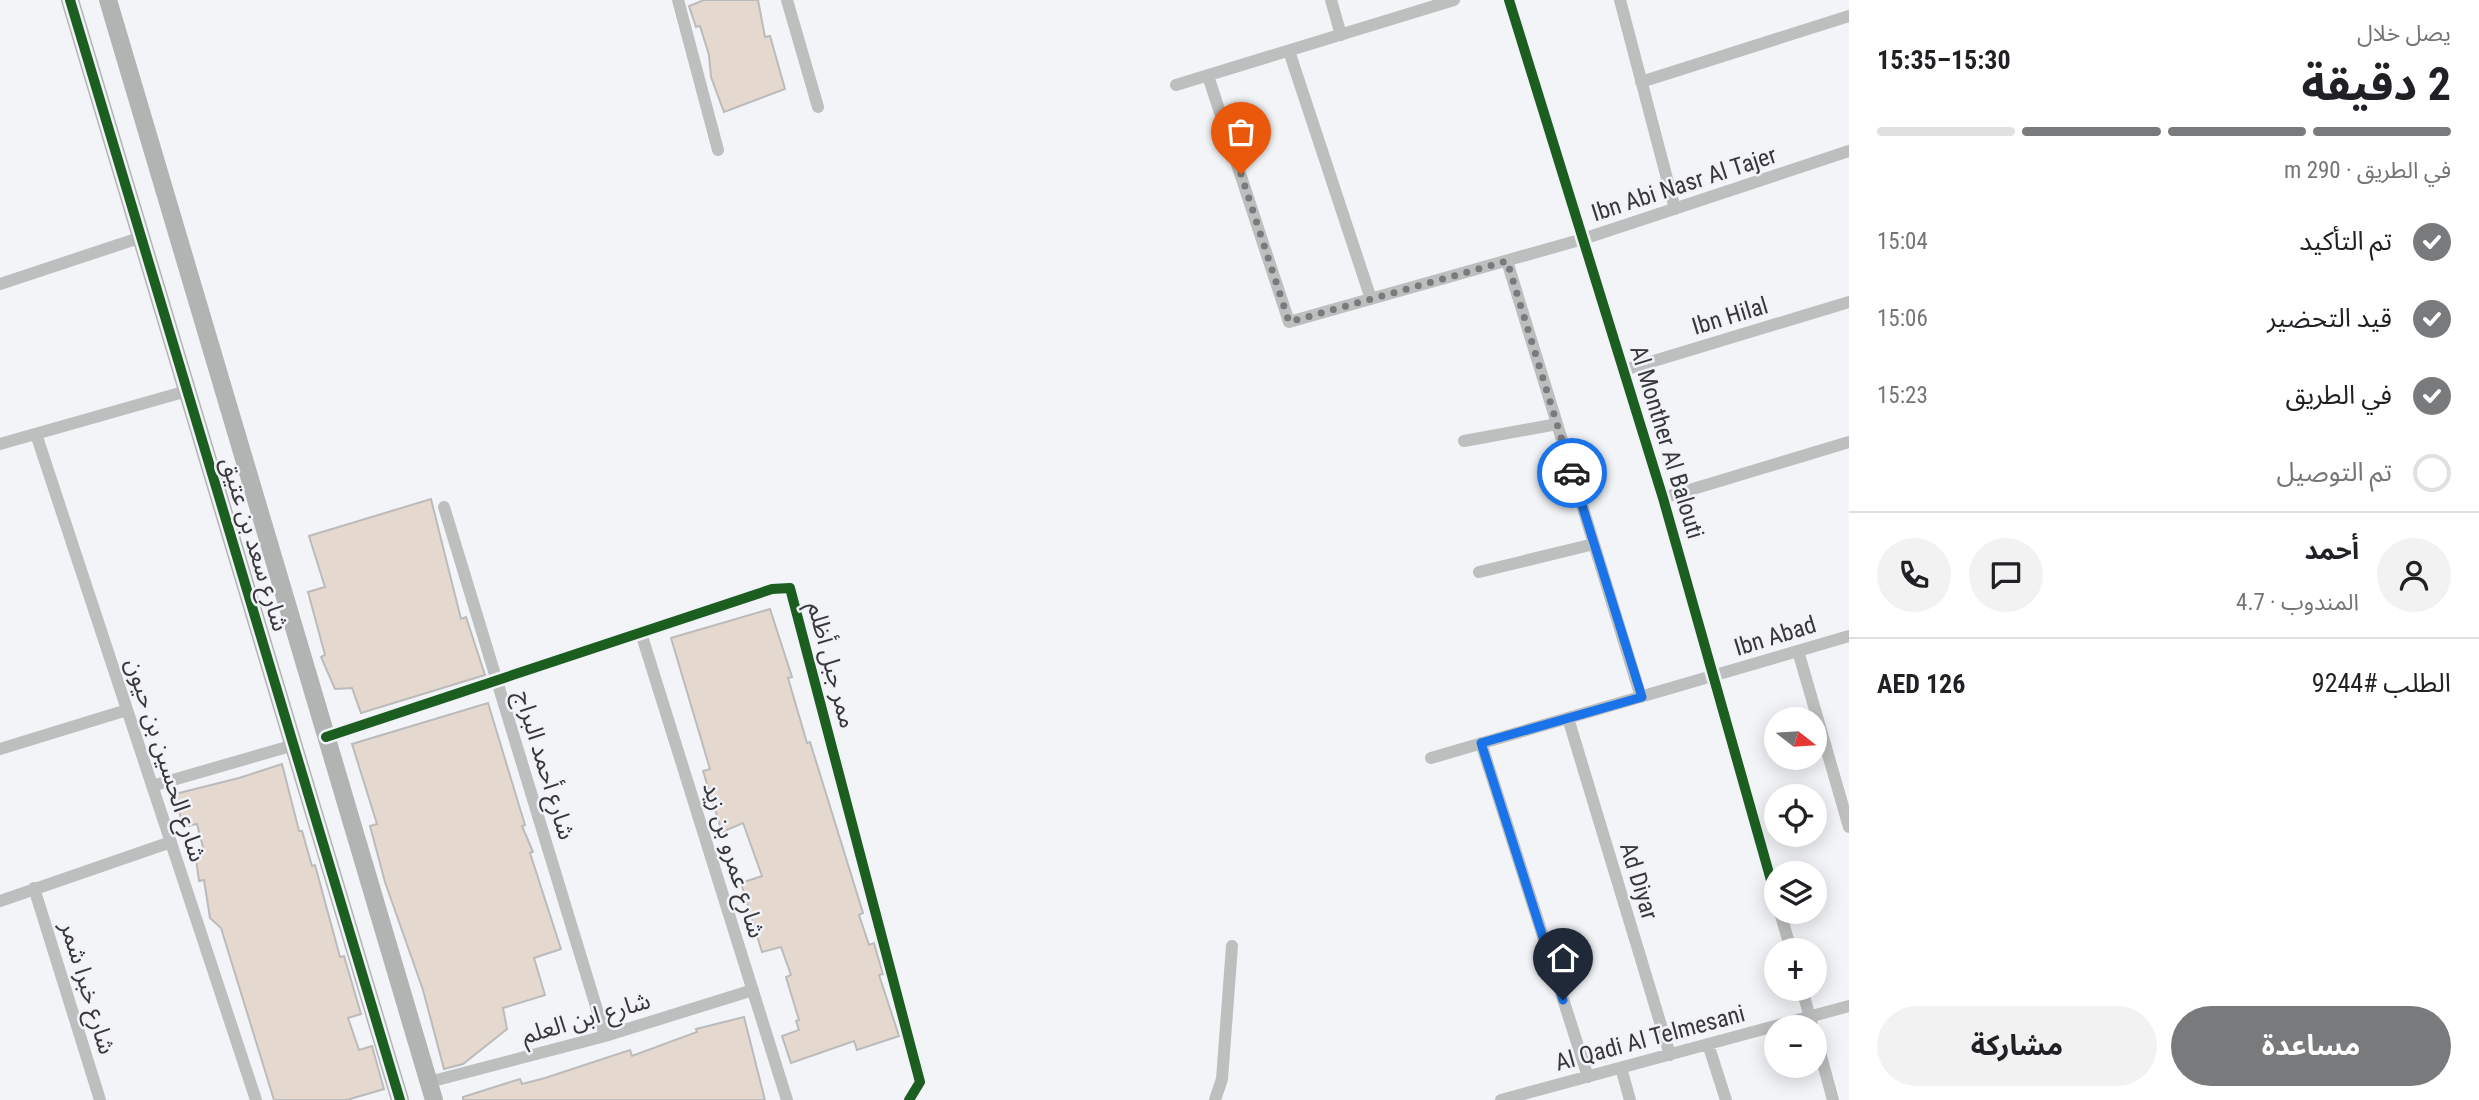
<!DOCTYPE html>
<html lang="ar">
<meta charset="utf-8">
<style>
body{margin:0;font-family:"Roboto Condensed","Noto Sans Arabic",sans-serif;background:#f2f2f2;color:#202124;direction:rtl;height:100vh;display:flex;flex-direction:column;font-size:26px;white-space:nowrap}
*{box-sizing:border-box;margin:0}
p{font-size:23px;color:#757577}
.icon{flex:none;width:38px;height:38px;fill:none;stroke:currentColor;stroke-width:2;stroke-linecap:round;stroke-linejoin:round}
.map{position:relative;flex:1;overflow:hidden;direction:ltr}
.drawer{display:flex;flex-direction:column;background:#fff;width:630px}
.drawer>*{flex:none}
.needle{width:46px;rotate:107deg}
.fabs{position:absolute;left:1764px;top:707px;display:grid;gap:14px}
.fabs a{display:grid;place-items:center;width:63px;height:63px;border-radius:50%;background:#fff;box-shadow:0 4px 18px #0003;font-size:35px}
.pin{position:absolute;display:grid;place-items:center;width:60px;height:60px;color:#fff;margin:-72px -30px;border-radius:50% 50% 50% 0;rotate:-45deg;box-shadow:0 0 7px #0007}
.pin .icon{rotate:45deg}
.courier{position:absolute;display:grid;place-items:center;width:70px;height:70px;margin:-35px;border:5px solid #1a73e8;border-radius:50%;background:#fff;color:#222;box-shadow:0 2px 9px #0007}
.head em{font-style:normal;font-weight:700}
.head div{display:flex;flex-direction:column-reverse}
.head{display:flex;align-items:center;justify-content:space-between;height:119px;padding:0 28px}
h1{font-size:46px;font-weight:700;line-height:52px}
.bar{display:grid;grid-template-columns:repeat(4,1fr);gap:10px 7px;align-content:center;height:84px;padding:0 28px}
.bar i{height:9px;border-radius:5px;background:#e0e0e0}
.bar .active{background:#797a7c}
.bar p{grid-column:span 4}
.line{display:flex;align-items:center;gap:18px;padding:0 28px;border-top:2px solid #e0e0e0}
.line div{flex:1}
.round{display:grid;place-items:center;flex:none;width:74px;height:74px;border-radius:37px;background:#f2f2f2}
ol{padding:0 28px;list-style:none}
li{display:flex;align-items:center;gap:21px;height:77px}
li p{margin-inline-start:auto}
li .icon{padding:7px;border-radius:50%;background:#797a7c;color:#fff;stroke-width:4}
li:last-child{color:#757577}
li i{width:38px;height:38px;border:4px solid #e0e0e0;border-radius:50%}
.cta{display:flex;gap:14px;margin-top:auto;padding:14px 28px}
.cta a{flex:1;height:80px;border-radius:42px;background:#797a7c;color:#fff;font-size:28px;font-weight:700;line-height:80px;text-align:center}
.cta a+a{background:#f2f2f2;color:#202124}
main{display:flex;flex:1;min-height:0}
.map>svg:first-child{display:block}
.building{fill:#e4d8cf;stroke:#bcbbbc;stroke-width:2}
.lines{fill:none;stroke-linecap:round;stroke-linejoin:round}
.street{stroke:#bdbebe;stroke-width:12}
.secondary{stroke:#b2b3b3;stroke-width:18}
.cycleway-casing{stroke:#f2f3f8;stroke-width:15}
.cycleway{stroke:#1b5e20;stroke-width:10}
.done{stroke:#797a7c;stroke-width:7;stroke-dasharray:0 12.6}
.route{stroke:#1a73e8;stroke-width:9}
.labels{text-anchor:middle;dominant-baseline:central;stroke-width:5;stroke-linejoin:round;paint-order:stroke}
.street-label{font-size:24px;fill:#38383a;stroke:#f2f3f8}
</style>
<main>
<section class="drawer">
<div class="head"><div><h1>2 دقيقة</h1><p>يصل خلال</p></div><em>15:30–15:35</em></div>
<div class="bar"><i class="active"></i><i class="active"></i><i class="active"></i><i></i><p>في الطريق · 290 m</p></div>
<ol>
<li><svg class="icon" aria-label="check" viewBox="0 0 24 24"><path d="M5 12l5 5 9-10"/></svg>تم التأكيد<p>15:04</p></li>
<li><svg class="icon" aria-label="check" viewBox="0 0 24 24"><path d="M5 12l5 5 9-10"/></svg>قيد التحضير<p>15:06</p></li>
<li><svg class="icon" aria-label="check" viewBox="0 0 24 24"><path d="M5 12l5 5 9-10"/></svg>في الطريق<p>15:23</p></li>
<li><i></i>تم التوصيل</li>
</ol>
<div class="line" style="height:126px"><a class="round"><svg class="icon" aria-label="person" viewBox="0 0 24 24"><circle cx="12" cy="8" r="4"/><path d="M4 21q1-7 8-7t8 7"/></svg></a><div><b>أحمد</b><p>المندوب · 4.7</p></div><a class="round"><svg class="icon" aria-label="chat" viewBox="0 0 24 24"><path d="M4 5h16v11H9l-5 4z"/></svg></a><a class="round"><svg class="icon" aria-label="phone" viewBox="0 0 24 24"><path d="M5 4h4l2 5-3 2q2 4 5 5l2-3 5 2v4C11 20 4 13 5 4z"/></svg></a></div>
<div class="line" style="height:91px"><div>الطلب #9244</div><b>AED 126</b></div>
<div class="cta"><a>مساعدة</a><a>مشاركة</a></div>
</section>
<div class="map">
<svg width="1849" height="1100" viewBox="0 0 1849 1100">
<rect width="100%" height="100%" fill="#f3f4f7"/>
<path class="building" d="M704,0h54l7,37 5,-1 15,53 -61,23 -13,-35 -2,-22 -9,-29 -4,1 -7,-21z
M431,499l30,120 5,-2 19,58 -124,38 -9,-25 -17,1 -14,-32 4,-2 -17,-63 17,-5 -16,-51z
M770,609l22,68 -4,1 19,65 3,-1 53,171 -4,2 10,30 5,-2 3,11 6,20 -4,1 20,61 -42,14 -3,-9 -63,22 -9,-27 17,-6 -3,-9 3,-1 -13,-43 5,-2 -10,-28 -19,5 -21,-69 21,-7 -19,-53 -21,9 -19,-61 7,-2 -39,-131z
M488,703l37,122 -3,1 11,26 -3,1 31,96 -27,9 11,37 -42,13 4,21 -44,35 -19,5 -21,-79 -38,-108 -15,-56 7,-2 -25,-80z
M282,764l17,67h3l10,35 3,-1 25,92 4,-1 17,58 -13,4 11,32 13,-4 12,43 -37,11h-73l-53,-172 -11,-10 -6,-38 -5,1 -4,-29 9,-1 -7,-27 -14,3 -8,-33 64,-16z
M744,1017l21,83h-302v-3l57,-18 2,5 23,-6 85,-28 2,6 65,-24 -1,-3z"/>
<g class="lines">
<path class="street" d="M678,0l40,150
M787,0l31,107
M1331,0l10,35
M1509,0l154,498 113,400
M1620,0l55,209
M1289,51l82,248
M1208,76l81,246 294,-83 266,-88
M1641,82l208,-66
M1176,85l278,-85
M1507,261l134,436
M0,284l142,-47
M1624,370l225,-68
M36,434l220,666
M1464,441l93,-17
M0,444l187,-53
M1663,498l186,-56
M444,507l161,529
M1479,572l115,-28
M641,633l146,467
M1798,651l51,176
M1568,718l102,337
M326,737l446,-148 18,-1 130,494 -11,18
M1481,743l107,334
M0,749l127,-39
M1431,758l418,-122
M152,786l142,-41
M34,888l66,212
M0,901l171,-59
M1780,912l11,38
M1802,989l10,36
M1815,1034l18,66
M1708,1044l18,56
M1621,1068l9,32
M429,1082l176,-46 148,-46
M1215,1100l7,-21 10,-133
M1501,1100l348,-94"/>
<path class="secondary" d="M70,0l330,1100
M108,0l326,1100"/>
<g class="cycleway-casing">
<path id="cycleway" d="M70,0l330,1100
M1509,0l154,498 113,400
M326,737l446,-148 18,-1 130,494 -11,18"/>
</g>
<use href="#cycleway" class="cycleway"/>
</g>
<g class="lines">
<path class="done" d="M1241,174l48,148 218,-61 65,212"/>
<path class="route" d="M1563,1000l-82,-257 161,-46 -70,-224"/>
</g>
<g class="labels">
<g class="street-label">
<text transform="translate(1684 184) rotate(-18)">Ibn Abi Nasr Al Tajer</text>
<text transform="translate(1730 316) rotate(-17)">Ibn Hilal</text>
<text transform="translate(1667 442) rotate(73)">Al Monther Al Balouti</text>
<text transform="translate(255 544) rotate(73)">شارع سعد بن عتيق</text>
<text transform="translate(1775 636) rotate(-17)">Ibn Abad</text>
<text transform="translate(832 665) rotate(75)">ممر جبل أظلم</text>
<text transform="translate(166 760) rotate(72)">شارع الحسين بن حيون</text>
<text transform="translate(545 765) rotate(73)">شارع أحمد البراج</text>
<text transform="translate(734 860) rotate(73)">شارع عمرو بن زيد</text>
<text transform="translate(1639 881) rotate(73)">Ad Diyar</text>
<text transform="translate(88 988) rotate(73)">شارع خبرا شمر</text>
<text transform="translate(586 1018) rotate(-16)">شارع ابن العلم</text>
<text transform="translate(1650 1038) rotate(-15)">Al Qadi Al Telmesani</text>
</g>
</g>
</svg>
<div class="fabs">
<a><svg class="needle" viewBox="-14 -14 28 28"><path d="M0-13l5 13h-10z" fill="#e53935"/><path d="M0 13l5-13h-10z" fill="#757577"/></svg></a>
<a><svg class="icon" aria-label="locate" viewBox="0 0 24 24"><circle cx="12" cy="12" r="6"/><path d="M12 2v4M12 18v4M2 12h4M18 12h4"/></svg></a>
<a><svg class="icon" aria-label="layers" viewBox="0 0 24 24"><path d="M12 4l9 5-9 5-9-5zM3 14l9 5 9-5"/></svg></a>
<a>+</a>
<a>−</a>
</div>
<div class="pin" style="left:1241px;top:174px;background:#ea580c"><svg class="icon" aria-label="bag" viewBox="0 0 24 24"><path d="M5 8h14l-1 12H6zM9 8a3 3 0 0 1 6 0"/></svg></div>
<div class="pin" style="left:1563px;top:1000px;background:#1f2937"><svg class="icon" aria-label="home" viewBox="0 0 24 24"><path d="M3 11l9-7 9 7M6 9v11h12V9"/></svg></div>
<div class="courier" style="left:1572px;top:473px"><svg class="icon" aria-label="car" viewBox="0 0 24 24"><path d="M5 17H2v-5l4-1 3-4h7l3 4 3 1v5h-3M9 17h6M6 11h13"/><circle cx="7" cy="17" r="2"/><circle cx="17" cy="17" r="2"/></svg></div>
</div>
</main>
